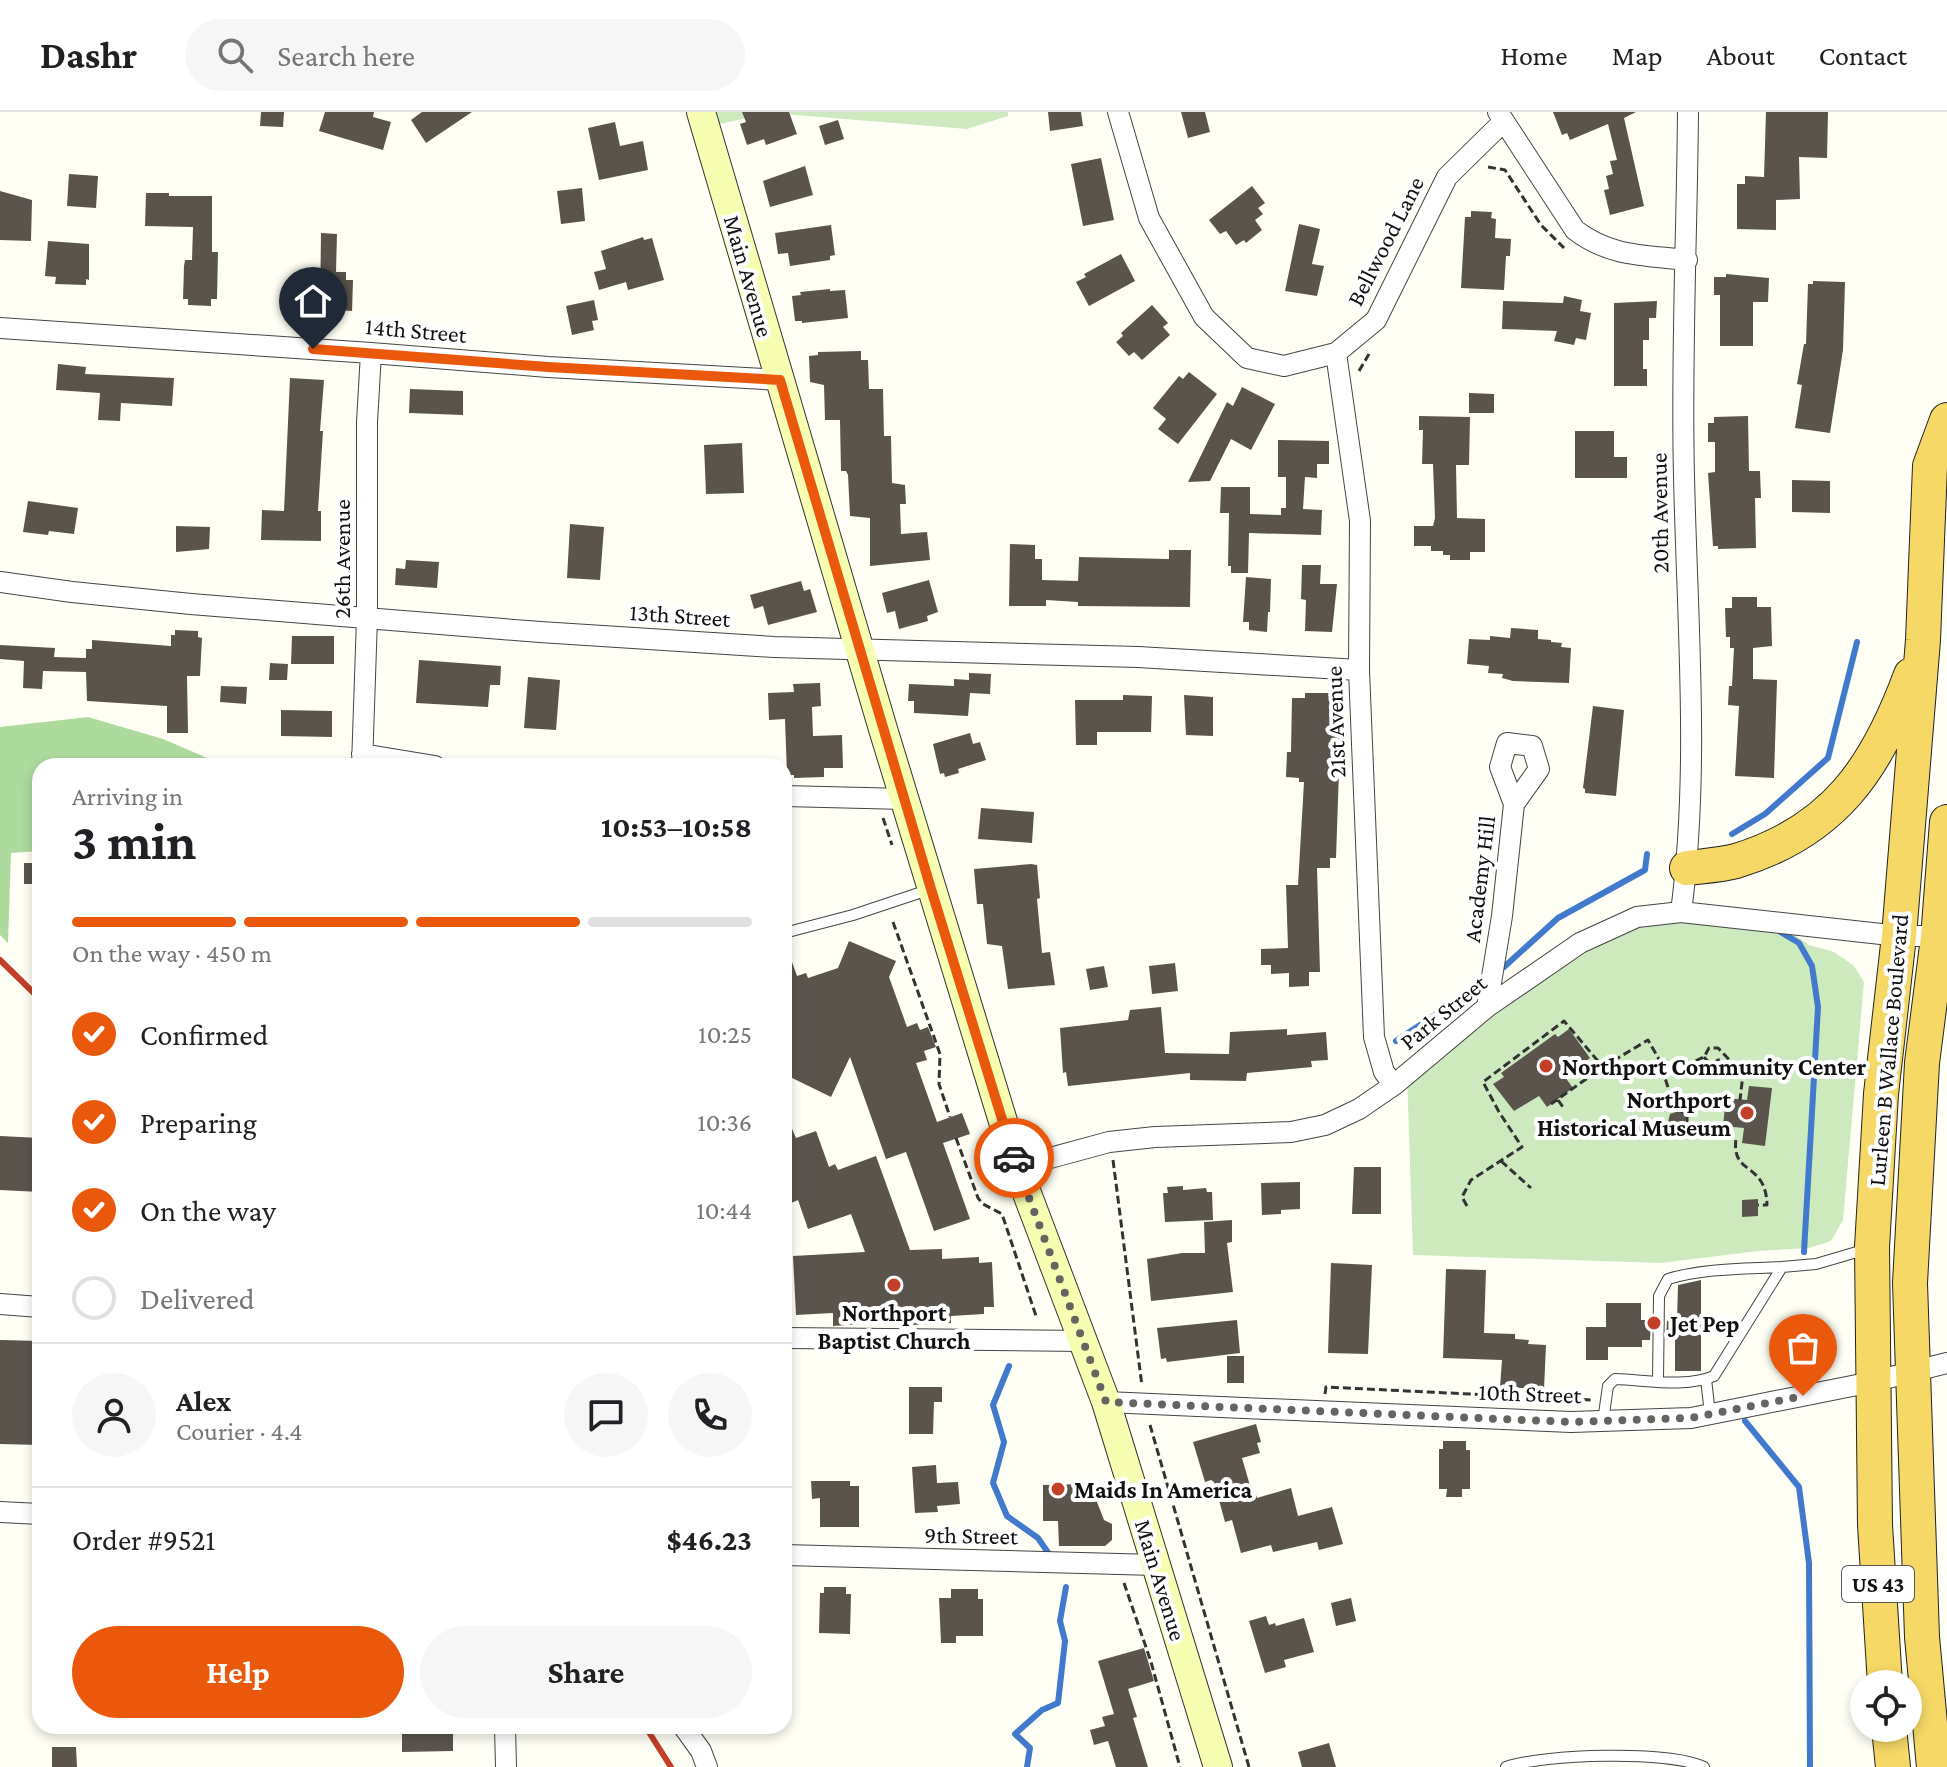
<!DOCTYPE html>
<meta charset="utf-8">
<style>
body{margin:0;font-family:"Crimson Pro",serif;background:#f6f6f6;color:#202124;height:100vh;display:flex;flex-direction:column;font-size:30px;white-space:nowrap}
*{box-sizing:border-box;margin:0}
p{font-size:26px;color:#757577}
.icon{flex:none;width:44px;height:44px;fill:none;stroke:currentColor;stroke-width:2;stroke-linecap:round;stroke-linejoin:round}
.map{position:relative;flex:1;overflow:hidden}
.side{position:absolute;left:32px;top:646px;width:760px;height:976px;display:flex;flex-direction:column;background:#fff;border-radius:24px;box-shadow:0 4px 12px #0003}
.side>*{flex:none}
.fabs{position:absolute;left:1850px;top:1558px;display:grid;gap:16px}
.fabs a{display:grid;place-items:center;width:72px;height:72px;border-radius:50%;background:#fff;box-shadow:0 4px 12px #0003;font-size:40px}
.pin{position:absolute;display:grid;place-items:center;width:68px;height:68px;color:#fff;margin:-82px -34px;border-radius:50% 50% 50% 0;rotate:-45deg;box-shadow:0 0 8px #0007}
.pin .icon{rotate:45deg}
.courier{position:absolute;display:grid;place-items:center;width:80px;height:80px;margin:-40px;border:6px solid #ea580c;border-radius:50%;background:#fff;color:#222;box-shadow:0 2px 10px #0007}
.overview em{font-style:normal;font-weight:700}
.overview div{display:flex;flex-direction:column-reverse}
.overview{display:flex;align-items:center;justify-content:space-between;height:136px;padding:0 40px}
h1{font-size:52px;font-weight:700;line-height:60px}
.bar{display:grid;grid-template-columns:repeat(4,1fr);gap:12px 8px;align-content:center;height:96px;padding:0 40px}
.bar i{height:10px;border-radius:6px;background:#e0e0e0}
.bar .active{background:#ea580c}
.bar p{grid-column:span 4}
.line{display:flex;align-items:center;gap:20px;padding:0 40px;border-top:2px solid #e0e0e0}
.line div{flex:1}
.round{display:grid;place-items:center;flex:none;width:84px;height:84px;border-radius:42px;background:#f6f6f6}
ol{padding:0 40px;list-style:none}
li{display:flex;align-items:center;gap:24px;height:88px}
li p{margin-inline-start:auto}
li .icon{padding:8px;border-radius:50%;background:#ea580c;color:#fff;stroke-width:4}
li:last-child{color:#757577}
li i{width:44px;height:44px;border:4px solid #e0e0e0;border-radius:50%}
.cta{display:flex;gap:16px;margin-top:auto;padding:16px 40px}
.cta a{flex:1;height:92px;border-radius:48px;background:#ea580c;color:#fff;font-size:32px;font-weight:700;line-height:92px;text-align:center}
.cta a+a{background:#f6f6f6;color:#202124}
header{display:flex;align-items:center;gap:48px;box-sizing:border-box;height:112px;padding:0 40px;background:#fff;border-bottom:2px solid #e0e0e0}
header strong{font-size:38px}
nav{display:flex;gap:44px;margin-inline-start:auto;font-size:28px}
.search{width:560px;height:72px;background:#f6f6f6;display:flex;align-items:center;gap:20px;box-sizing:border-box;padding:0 28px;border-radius:44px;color:#757577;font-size:30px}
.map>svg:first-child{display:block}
.green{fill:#cceabd}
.forest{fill:#addb9d}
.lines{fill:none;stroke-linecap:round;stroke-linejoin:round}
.stream{stroke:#417acd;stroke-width:6}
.building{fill:#5a544d}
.service-casing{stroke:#444;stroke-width:12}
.minor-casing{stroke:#444;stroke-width:22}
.secondary-casing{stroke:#333;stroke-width:30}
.trunk-casing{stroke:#222;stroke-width:36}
.path{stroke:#333;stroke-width:3;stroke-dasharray:8 4;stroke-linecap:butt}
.service{stroke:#fff;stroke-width:10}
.minor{stroke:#fff;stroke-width:20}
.secondary{stroke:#f7feb1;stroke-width:28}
.trunk{stroke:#f5d866;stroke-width:34}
.rail{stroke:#c23f28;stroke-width:6}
.done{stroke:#646461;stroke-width:8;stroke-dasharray:0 14.4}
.route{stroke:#ea580c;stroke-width:10}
.poi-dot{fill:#c23f28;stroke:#fff;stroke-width:3}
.labels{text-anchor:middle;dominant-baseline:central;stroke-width:8;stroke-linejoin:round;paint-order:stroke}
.shield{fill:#fff;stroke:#585858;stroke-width:2}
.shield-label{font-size:22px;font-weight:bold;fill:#111}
.street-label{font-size:24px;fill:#111;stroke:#fff}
.poi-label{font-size:24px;font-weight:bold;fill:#111;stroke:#fff;text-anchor:start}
</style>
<header>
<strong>Dashr</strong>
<div class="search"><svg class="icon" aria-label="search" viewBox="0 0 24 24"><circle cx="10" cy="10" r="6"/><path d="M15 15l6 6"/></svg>Search here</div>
<nav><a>Home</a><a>Map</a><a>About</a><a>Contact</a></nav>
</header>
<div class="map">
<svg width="1947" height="1655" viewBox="0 0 1947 1655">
<rect width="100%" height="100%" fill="#fffff5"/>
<path class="green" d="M715,0h293v4l-41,13 -196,-16 -52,11z
M1637,805l138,4 34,24 25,7 20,14 10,16 -21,238 -12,21 -22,7 -51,3 -97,12 -248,-8 -6,-181 80,-67z"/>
<path class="forest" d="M88,605l75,22 63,27h-186v85l-29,2 -3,90 -8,-8v-208z"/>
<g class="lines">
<path class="stream" d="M1732,722l33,-20 63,-56 29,-116
M1779,819l20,12 13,23 6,41 -14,245
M1504,855l54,-49 87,-48 2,-16
M1396,929l75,-50
M1009,1254l-16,39 11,37 -11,41 14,33 31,22 11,16
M1745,1309l54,66 10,76 1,204
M1027,1655l3,-19 -15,-14 27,-24 16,-7 7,-62 -5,-20 6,-34"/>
</g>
<path class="building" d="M261,0h23l-1,15 -23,-1z
M325,0h49l-1,5 18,5 -8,28 -64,-19z
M422,0h50l-46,31 -15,-23z
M742,0h47l8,22 -31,11 -2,-6 -17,6 -7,-21 6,-2z
M1048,0h33l2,14 -33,5z
M1181,0h24l5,20 -22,6z
M1553,0h83l-12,6 20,88 -34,9 -6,-25 5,-1 -3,-13 7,-2 -3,-13 7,-1 -9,-36 -38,16 -3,-7 -5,2z
M1766,0h62l-1,46 -28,-1 1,42 -24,1v30l-39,-1v-45h8v-8l19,1z
M838,8l6,19 -19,6 -6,-19z
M615,10l5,24 23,-5 5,29 -49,10 -11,-52z
M1101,46l13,62 -31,6 -12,-62z
M805,54l8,29 -43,12 -7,-26z
M69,62l29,2 -2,32 -29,-2z
M1252,74l13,17 -7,5 5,6 -8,6 7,10 -16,13 -2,-3 -8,5 -10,-14 -6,3 -11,-14z
M582,76l3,33 -24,3 -4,-33z
M0,79l32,9 -1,41 -31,-1z
M146,81h23v3h43v56h6l-1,47h-6v7l-23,-1v-6h-5l1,-33 1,-6h7l1,-33 -48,-1z
M1471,99l21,1 -1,6 5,1 -1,19 16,1 -1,17h-4l-2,34 -43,-2 4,-71h6z
M1299,112l21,5 -8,35 12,2 -7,30 -32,-5z
M831,113l4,30 -5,1v4l-40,6 -2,-13 -10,1 -3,-21z
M321,121l16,1 -1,38h10v8h7l-1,31 -32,-2z
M643,125l1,3 8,-2 12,42 -36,10 -2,-8 -27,8 -5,-18 12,-3 -5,-18z
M48,129l41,3v36l-3,-1v6l-31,-1 1,-7 -11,-1z
M1121,142l14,27 -46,25 -13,-24 10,-5 -2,-3z
M1726,162l43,4 -1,24h-15v44h-33v-51h-6v-18h12z
M1813,169l32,1 -2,68 -13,83 -35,-5 7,-43 -5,-1 7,-40h2l2,-60h5z
M830,177v2l15,-1 3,28 -46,5v-2h-7l-3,-25 9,-1 -1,-3z
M1564,184l18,4 -2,11 11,2 -5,27 -10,-2 -2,7 -20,-4 3,-10 -55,-2 1,-28 60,2z
M594,188l4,20 -6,1 2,9 -22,5 -6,-29z
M1657,189l-1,17h-7v22h-6v29h4v17h-33v-83z
M1152,193l16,18 -5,4 7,8 -28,25 -8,-8 -5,4 -13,-14 7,-6 -2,-3z
M861,239v9h7l1,29h14l1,47h7l1,47 13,2 1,19h-6l1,30 26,-2 3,28 -60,6v-48l-20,-2 -2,-41 -2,-4h-5l-1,-51h-15l-1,-35 -14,-3 -1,-26 9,-1v-3z
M58,252l28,3 -1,7 89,4 -2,28 -51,-3 -1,18 -22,-1 2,-27 -44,-3z
M1189,260l28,22 -39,50 -20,-15 8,-10 -13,-11 26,-32 4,3z
M290,266l34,2 -4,51h3l-5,80h3v30l-60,-1 1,-30 22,1z
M1242,275l33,17 -24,46 -20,-11 -21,42 -22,1 39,-80 6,4z
M410,277l53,2v24l-54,-2z
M1469,281l25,1v19h-25z
M1419,304l51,1 -1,48h-13l1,53 28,1v33h-15v8h-20v-5h-7v-4h-12v-5h-17v-20h19l2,-8 -2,-54h-11l1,-34h-4z
M1748,304l1,55h11l1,27h-6l1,50 -38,1v-3h-5l-5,-73 7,-1v-30h-7v-19h6v-6z
M1575,319h39v26h13v21h-52z
M1278,328l51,1v23h-12v14l-12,-1 -2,32 19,1 -1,25 -72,-2 -1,40h-17v-7h-3l1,-53h-9l1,-26h29v27l31,1v-7h5v-31h-8z
M742,331l2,50 -38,1 -2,-49z
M1792,368l38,1v32l-38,-1z
M28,389l50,7 -4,26 -25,-3 -1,4 -25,-3z
M570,412l34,3 -4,53 -33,-2z
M176,414l34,1 -1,22 -33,3z
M1010,432l25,1v14h7v21l36,1 1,-24 90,2v-9h22l-1,57 -112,-1v-4l-32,-2v6h-37z
M406,448l33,2 -2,26 -42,-3 1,-17 9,1z
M1302,453h19l-1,19h17l-5,48 -27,-1 1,-31 -5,-1z
M1246,465l25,2 -1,33h-2l-1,20 -18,-2v-8h-6z
M929,468l9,32 -11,4 1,5 -29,8 -4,-18 -8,2 -5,-20z
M801,469l3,10 6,-2 7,23 -49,13 -5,-19 -9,3 -4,-14z
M1732,485h25v10h14l1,39 -19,2v31l24,1 -3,98 -39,-2 4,-70 -11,-1 1,-19h3l2,-38h-4v-11h-4l-1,-29h7z
M1511,516l27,2v9l13,1v2l11,1 -1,4 10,1 -2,35 -56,-2 -11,-3 1,-4 -15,-1 1,-7 -22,-2 2,-25 21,1v-4l20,2z
M175,518l23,1v6l4,1 -2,38h-13l1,57h-21v-27l-80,-5 -1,-29 -43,-1 -1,18 -19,-1 1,-27 -24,-2v-14l55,3 -1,9 32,1v-9h6v-9l79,6v-11h4z
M292,524h42v28h-43z
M419,548l82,6 -1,19h-10l-2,22 -72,-4z
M270,551l18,1 -1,16h-18z
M969,561l22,1 -1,20 -20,-1 -2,23 -54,-3v-12h-6l1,-17 45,2v-7l15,1z
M528,565l32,3 -4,50 -32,-2z
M820,571l1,23 -9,1 1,29 29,-1 1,33h-19v9l-30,1v-3h-7l-2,-56 -16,1 -1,-27 26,-1 -1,-8z
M221,574l26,1 -1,17 -26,-2z
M1305,581h30l-1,21h7l-5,144h-6v10h-13l3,104h-11v14l-20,1v-14l-18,1v-9h-10v-16l27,-1 -2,-63h12l6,-103h-5v-4l-13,-1 1,-25h4l1,-54h13z
M1123,583l29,1 -1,36h-54v13h-21l-1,-45h48z
M1184,583l29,2v39l-27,-1z
M1593,594l31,4 -8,86 -31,-3v-4l-2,-1z
M281,598l51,1v26l-51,-1z
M970,621l3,11 7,-2 6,18 -28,9 1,4 -14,4 -1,-4 -4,1 -7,-30z
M981,696l53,4 -2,31 -54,-4z
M24,751h16v21h-16z
M1031,752l6,1 3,33 -3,1 5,54 8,-1 5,33 -47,4 -6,-43 -15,-2 -4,-40h-6l-3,-35z
M849,829l47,20 -7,16 18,50 10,-4 3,7 8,-3 8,20 -12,4 3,9 -11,3 21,59 25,-9 8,21 -27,9 27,76 -36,12 -28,-79 -20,7 -36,-102 -19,40 -47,-23v-129h2l11,31 9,-3 2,5 30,-10z
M1175,851l3,28 -26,3 -3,-28z
M1104,854l4,21 -18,3 -4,-21z
M1161,895l4,46 64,1 1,-22 57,-3v6l39,-3 2,28 -17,1 1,6 -65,6 -1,8 -56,-1v-7l-122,13 -2,-14 -3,1 -3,-45 68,-8 2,-10z
M1569,917l21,29 -25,19 8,11 -26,19 -8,-11 -25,15 -21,-27 11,-7 -3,-4 54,-39 3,3z
M1749,974l23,2 -7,58 -23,-3 2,-15 -21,-2 3,-28 21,2z
M784,998l12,28 20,-7 13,36 6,-3 3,6 38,-14 34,94 32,-1v10l37,-2v6l13,-1 2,45h-10v7l-33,2v7l-39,2v-5l-79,6v-13l-37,2 -3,-59 72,-4 -14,-38 -43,15 -10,-29 -14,6z
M1679,999l7,5 -1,10 -10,3 -7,-7 2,-8z
M0,1024l40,2v54l-40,-2z
M1354,1055h27v47h-29z
M1300,1070v27l-19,1v4l-19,1 -1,-32z
M1183,1074v4l23,-2 1,4h5l1,28 -48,2 -2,-29h5l-1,-6z
M1758,1087v17l-16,1v-17z
M1232,1108v22l-5,1 6,49 -82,9 -4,-42 35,-6h23l-1,-31z
M1331,1151l41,2 -4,89 -40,-1z
M1446,1157l40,1 -2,63 31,1v5l14,1 -1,4 18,1 -2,44 -44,-2 2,-27 -59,-2z
M1701,1168v91h-26v-31h-9l1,-20h10l1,-35z
M1606,1191h35v17h10l-1,20h-8v7h-34v13h-22v-33h20z
M1237,1208l3,33 -73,9 -1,-4 -5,1 -4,-31z
M0,1228l40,1v104l-40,-1z
M1227,1244h17v27h-17z
M909,1275h33v15h-8l-1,32h-24z
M1256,1312l5,18 -4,1 3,10 -18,5 11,38 3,-1 1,3 34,-10 7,28 34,-9 11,37 -24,6 -2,-8 -44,10 -2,-7 -30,8 -9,-33 -7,2 -11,-40 -3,-2 -6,2 -12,-40z
M1443,1329h23v9h4v39h-8v8h-16l1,-8h-8v-40h4z
M936,1353l1,18 21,-1 2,22 -23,2 1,6 -23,1 -3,-46z
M811,1369h39v5h9v41h-39v-29l-8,1z
M1090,1372l14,36 8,4v16l-7,6h-46l-1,-25h-15v-36z
M824,1475h22v7h5l-1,40 -31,-1 1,-40h4z
M951,1477h27v10h5v37h-27v7h-15l-2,-45h12z
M1351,1486l5,23 -20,5 -5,-23z
M1266,1504l3,9 6,-2 1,3 28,-8 10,34 -30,8 2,7 -21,6 -16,-52z
M1144,1536l10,33 -26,8 9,28 -4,1 15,49h-32l-8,-26 -14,4 -4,-15 15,-4 -3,-9 12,-3 -16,-53z
M426,1614h27v25l-51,1v-22l24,-1z
M1329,1631l7,24h-34l-4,-15z
M52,1635h24l1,20h-25z"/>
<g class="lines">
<g class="service-casing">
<path id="service" d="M784,821l69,-18 78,-26
M1782,1155l34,-3 51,-15
M1706,1267l4,35
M1603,1309l5,-35 7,-7c32,1 71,9 99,-3l68,-109c-38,2 -77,1 -114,12l-9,17 -1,84
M1506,1655c38,-13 162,-17 198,0"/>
</g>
<g class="minor-casing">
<path id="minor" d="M1118,0l31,106 55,99 43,41 37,8 52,-13 40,-33 71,-143 57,-56
M1498,0l77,118c35,27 70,25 112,30
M0,216l371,25 177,14 232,13
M1336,241l24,168 -1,149 15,367 10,35 10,13
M0,470l72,10 119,12 349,28 234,15 364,10 221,13
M1507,631l25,3 7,23 -25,35 -14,-37z
M362,642l73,12
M362,654l5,-148v-196l4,-69
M784,684l121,3
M1681,800c19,-143 6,-292 3,-436 -3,-121 3,-243 4,-364
M1487,895l15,-91 12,-112
M1017,1055l92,-25 46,-5 136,-5 34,-7 34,-16 35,-24 93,-78 93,-64 57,-26 44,-5 218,24h47
M0,1192l40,3
M784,1226l300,3
M1106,1290l465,20 120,-4 181,-36 75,-19
M0,1400l40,2
M784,1443l372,10
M505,1614l1,41
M683,1614l18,25 6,16"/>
</g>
<g class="secondary-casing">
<path id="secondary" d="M701,0l182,617 134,438 89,235 112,365"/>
</g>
<g class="trunk-casing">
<path id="trunk" d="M1687,756c16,-2 34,-3 49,-7 99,-30 141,-94 175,-186
M1885,1572l-10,-159 -3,-278 9,-153 18,-158 24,-296 7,-174 17,-46
M1889,1616l4,39
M1934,1655l-12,-130 -12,-354 12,-220 16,-125 9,-116"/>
</g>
<path class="path" d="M1488,55l17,3 36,55 23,23
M1359,259l10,-17
M883,706l9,27
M893,810l47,132 -1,30 11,33
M1704,945l6,7 13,-6
M1660,949l33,1 11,-5 5,-9h9l25,26 -3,26
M1603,955l45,-27 12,21 15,50 4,-1 8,5v9c17,7 34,5 49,15 -5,37 30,22 31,66h-9
M1558,988l5,7
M956,1026l22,60 5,6 19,10 35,105
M1113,1048l29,226
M1501,1049l30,27
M1467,1094l-5,-9 9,-17 51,-33 -23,-35 -16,-30 81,-61 39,46 -52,37
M1325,1282l1,-7 265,13
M1150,1313l99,342
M1124,1471l27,79 29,105"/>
<use href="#service" class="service"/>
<use href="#minor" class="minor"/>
<use href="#secondary" class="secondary"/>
<use href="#trunk" class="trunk"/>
<path class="rail" d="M0,848l40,39
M645,1614l26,41"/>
</g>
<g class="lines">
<path class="done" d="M1014,1046l92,244 465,20 120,-4 112,-22"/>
<path class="route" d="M313,237l235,18 232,13 151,509 83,269"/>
</g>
<g class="poi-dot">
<circle cx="1546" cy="954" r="8"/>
<circle cx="1747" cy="1001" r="8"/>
<circle cx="894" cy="1173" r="8"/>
<circle cx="1654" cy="1211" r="8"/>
<circle cx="1058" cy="1377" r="8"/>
</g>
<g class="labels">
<rect class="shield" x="1842" y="1454" width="72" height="36" rx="6"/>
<g class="shield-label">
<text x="1878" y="1472">US 43</text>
</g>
<g class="street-label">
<text transform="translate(1385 129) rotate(-63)">Bellwood Lane</text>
<text transform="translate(749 164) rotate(74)">Main Avenue</text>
<text transform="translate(416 218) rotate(5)">14th Street</text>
<text transform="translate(1659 401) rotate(-91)">20th Avenue</text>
<text transform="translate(341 447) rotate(-90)">26th Avenue</text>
<text transform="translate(680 503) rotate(4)">13th Street</text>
<text transform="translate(1335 610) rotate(-92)">21st Avenue</text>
<text transform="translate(1479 767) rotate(-83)">Academy Hill</text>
<text transform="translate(1443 900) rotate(-39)">Park Street</text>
<text transform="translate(1888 938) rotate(-85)">Lurleen B Wallace Boulevard</text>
<text transform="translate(1530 1281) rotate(2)">10th Street</text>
<text transform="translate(971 1423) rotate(1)">9th Street</text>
<text transform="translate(1161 1468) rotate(73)">Main Avenue</text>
</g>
<g class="poi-label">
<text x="1562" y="954">Northport Community Center</text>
<text x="1731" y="987" text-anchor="end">Northport<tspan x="1731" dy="28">Historical Museum</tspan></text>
<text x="894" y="1200" text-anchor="middle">Northport<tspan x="894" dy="28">Baptist Church</tspan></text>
<text x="1670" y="1211">Jet Pep</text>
<text x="1074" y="1377">Maids In America</text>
</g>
</g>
</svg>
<div class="fabs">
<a><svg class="icon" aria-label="locate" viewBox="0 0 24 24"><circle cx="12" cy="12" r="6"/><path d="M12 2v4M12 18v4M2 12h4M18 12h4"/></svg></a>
</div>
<div class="pin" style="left:1803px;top:1284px;background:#ea580c"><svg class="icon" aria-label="bag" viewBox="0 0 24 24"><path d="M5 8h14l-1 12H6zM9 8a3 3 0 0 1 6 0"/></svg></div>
<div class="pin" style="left:313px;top:237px;background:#1f2937"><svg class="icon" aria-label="home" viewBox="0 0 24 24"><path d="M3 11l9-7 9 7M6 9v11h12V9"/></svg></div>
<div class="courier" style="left:1014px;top:1046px"><svg class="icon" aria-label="car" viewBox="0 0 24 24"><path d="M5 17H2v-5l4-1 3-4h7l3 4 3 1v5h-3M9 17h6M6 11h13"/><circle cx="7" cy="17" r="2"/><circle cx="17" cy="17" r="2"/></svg></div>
<section class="side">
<div class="overview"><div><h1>3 min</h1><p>Arriving in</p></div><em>10:53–10:58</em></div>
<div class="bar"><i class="active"></i><i class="active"></i><i class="active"></i><i></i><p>On the way · 450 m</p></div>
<ol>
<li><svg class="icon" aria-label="check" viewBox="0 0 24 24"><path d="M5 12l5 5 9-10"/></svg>Confirmed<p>10:25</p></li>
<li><svg class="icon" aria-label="check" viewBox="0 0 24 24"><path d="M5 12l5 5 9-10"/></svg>Preparing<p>10:36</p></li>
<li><svg class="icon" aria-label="check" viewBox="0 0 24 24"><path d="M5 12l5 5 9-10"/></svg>On the way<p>10:44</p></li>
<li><i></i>Delivered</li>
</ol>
<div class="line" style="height:144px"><a class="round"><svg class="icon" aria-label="person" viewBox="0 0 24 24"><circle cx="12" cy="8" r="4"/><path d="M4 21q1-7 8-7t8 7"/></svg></a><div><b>Alex</b><p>Courier · 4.4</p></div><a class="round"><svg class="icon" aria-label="chat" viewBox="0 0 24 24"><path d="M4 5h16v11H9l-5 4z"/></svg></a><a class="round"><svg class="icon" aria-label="phone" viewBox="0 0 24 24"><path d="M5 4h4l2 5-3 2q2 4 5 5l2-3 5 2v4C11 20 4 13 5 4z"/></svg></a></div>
<div class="line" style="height:104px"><div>Order #9521</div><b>$46.23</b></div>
<div class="cta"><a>Help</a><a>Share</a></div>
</section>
</div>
